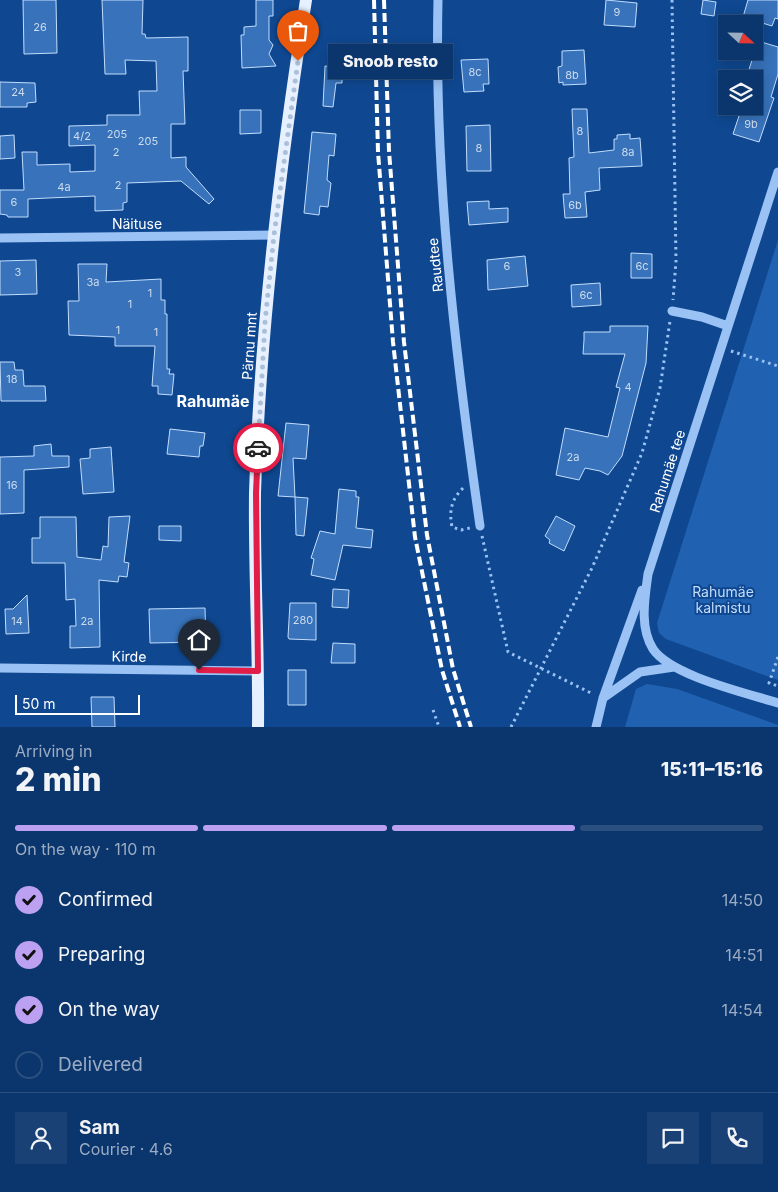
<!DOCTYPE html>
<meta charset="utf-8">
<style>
body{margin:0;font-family:Inter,sans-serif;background:#194175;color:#f1f3f6;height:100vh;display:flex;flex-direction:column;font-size:19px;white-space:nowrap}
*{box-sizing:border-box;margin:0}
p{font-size:16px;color:#9aabc2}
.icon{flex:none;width:28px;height:28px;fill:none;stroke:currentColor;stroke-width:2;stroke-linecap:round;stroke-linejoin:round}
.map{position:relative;height:727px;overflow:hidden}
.details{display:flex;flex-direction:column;background:#0b366d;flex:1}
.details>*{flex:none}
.needle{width:32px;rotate:112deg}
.buttons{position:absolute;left:718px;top:15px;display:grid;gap:10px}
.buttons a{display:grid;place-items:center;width:45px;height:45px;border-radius:0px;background:#0b366d;box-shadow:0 2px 12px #0003,0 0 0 1px #2b5080;font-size:25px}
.scale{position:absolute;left:15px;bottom:12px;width:125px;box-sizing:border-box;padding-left:5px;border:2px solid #fff;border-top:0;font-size:14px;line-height:18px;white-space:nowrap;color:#fff;-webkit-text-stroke:4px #0f4891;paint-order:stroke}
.pin{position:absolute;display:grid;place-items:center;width:42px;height:42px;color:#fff;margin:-51px -21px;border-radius:50% 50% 50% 0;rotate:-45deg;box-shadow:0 0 5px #0007}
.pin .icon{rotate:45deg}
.courier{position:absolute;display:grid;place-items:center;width:50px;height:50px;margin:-25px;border:4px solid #e11d48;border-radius:50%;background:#fff;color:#222;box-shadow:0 1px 6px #0007}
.bubble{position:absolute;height:35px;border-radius:0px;background:#0b366d;box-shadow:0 2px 12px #0003,0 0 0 1px #2b5080;font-size:16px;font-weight:800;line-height:35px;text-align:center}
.overview em{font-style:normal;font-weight:800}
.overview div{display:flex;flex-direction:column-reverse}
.overview{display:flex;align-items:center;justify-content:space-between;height:85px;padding:0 15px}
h1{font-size:32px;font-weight:800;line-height:38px}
.bar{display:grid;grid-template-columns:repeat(4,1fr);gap:8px 5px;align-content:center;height:60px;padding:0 15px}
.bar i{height:6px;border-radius:4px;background:#2b5080}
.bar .on{background:#bca0f2}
.bar p{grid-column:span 4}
.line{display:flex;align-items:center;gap:12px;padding:0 15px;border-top:1px solid #2b5080}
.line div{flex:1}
.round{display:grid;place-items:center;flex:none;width:52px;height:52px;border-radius:0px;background:#194175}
ol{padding:0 15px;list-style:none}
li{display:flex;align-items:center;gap:15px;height:55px}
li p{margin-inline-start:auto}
li .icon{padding:5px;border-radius:50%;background:#bca0f2;color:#111;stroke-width:4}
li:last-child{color:#9aabc2}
li i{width:28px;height:28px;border:2px solid #2b5080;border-radius:50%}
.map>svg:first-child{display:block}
.green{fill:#2062b1}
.building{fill:#3772ba;stroke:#c2ddfe}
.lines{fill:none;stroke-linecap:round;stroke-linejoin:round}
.path{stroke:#9ac2f4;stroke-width:3;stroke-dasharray:2.5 4;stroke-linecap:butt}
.minor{stroke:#9ac2f4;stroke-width:9}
.major{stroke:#e6f0ff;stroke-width:12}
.rail{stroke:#fff;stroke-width:4;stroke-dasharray:9 4;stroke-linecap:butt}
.done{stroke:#abbfd8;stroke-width:5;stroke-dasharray:0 9}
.route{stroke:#e11d48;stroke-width:6}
.labels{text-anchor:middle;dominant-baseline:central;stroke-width:4;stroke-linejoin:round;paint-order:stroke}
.number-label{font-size:11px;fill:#cddcee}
.street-label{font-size:14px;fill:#fff;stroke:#0f4891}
.park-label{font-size:14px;fill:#c2ddfe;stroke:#0f4891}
.quarter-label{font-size:16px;font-weight:bold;fill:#fff;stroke:#0f4891}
</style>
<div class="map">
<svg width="778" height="727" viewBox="0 0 778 727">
<rect width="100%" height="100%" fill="#0f4891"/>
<path class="green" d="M778,240v440l-112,-41 -7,-6 -2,-10z
M647,684l30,5 101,36v2h-153l11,-38z"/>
<path class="building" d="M23,0h33l1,53 -33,1z
M102,0h41l-1,34h3l1,4 42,-1v34h-5l2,53h-14v34l15,-1v10l28,32 -5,5 -28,-23 -54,2v19l-4,1v7l-28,1v-15l-47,2 -20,1v18h-20l-1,-2 -7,-1v-24h24l-2,-38h15v13l33,-1v8l25,-1v-26l-26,1v-20l38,-1v-10h33l-1,-24h18l-1,-30 -31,-1 1,14h-21z
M256,0h17v16h-4v24l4,5 -4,9 7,12 -34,2 -1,-33h3v-8l12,-1z
M606,0l31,3 -2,24 -31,-2z
M703,0l13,2 -2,14 -13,-2z
M748,0h30v19l-3,-1 -3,8 -29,-9z
M758,41l20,6v27l-7,23 3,1 -15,44 -26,-8 7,-21 6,2 2,-9h6v-27h-8z
M584,50l2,34 -23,1v-3l-4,1 -1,-16 4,-1v-15z
M488,59l1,25h-6l1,7 -20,1 -3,-32z
M325,66l13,1 -1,3 5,1v12h-6l-3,24 -10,-1z
M0,82l35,1 1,19 -9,1v4h-27z
M572,109h15l2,44 25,-3v-11h3v-4l13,-1v5l10,-1 2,28 -43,2 1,22 -15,2 2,25 -22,1 -2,-24h7l-1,-36 5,-1z
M240,110h21v23l-21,1z
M490,125l1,46h-24l-1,-45z
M312,132l24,2 -2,22 -5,-1 -2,25 4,3 -3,24 -8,-1 -1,9 -15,-2z
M14,135l1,23 -15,1v-23z
M489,201v8l19,-1v14l-39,3 -2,-23z
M631,253l21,1v24h-21z
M525,256l3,30 -40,4 -1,-30z
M36,260l1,34 -37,1v-34z
M78,264h29l-1,18 55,-3v21h4v14h2v55h3l-1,5h5l-2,21 -14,-1v-8h-6l3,-40h-40v-9l-46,-2 -1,-34h11z
M600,283l1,22 -29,2 -1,-22z
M610,326h38l-2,37 -24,93 -14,19 -8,-4 -15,-3 -6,12 -23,-5 9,-47 43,9 12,-49 -4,-1 9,-33h-42l1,-14v-8h26z
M0,362h14l1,8h8l1,16h21l1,15h-45z
M286,423l23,2 -3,34 -13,-1 2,39 -17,-1z
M170,429l35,4 -2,13h-3l-1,11 -32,-3z
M51,444l1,12h17v11l-45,3v43l-24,1v-57l34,-1v-10z
M111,447l3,45 -31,2 -3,-35 10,-1v-9z
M339,489l17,2v6h3l-3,31 17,2 -2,18 -28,-3 -8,35 -24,-5 3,-16 -3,-1 9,-27 15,3z
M295,497l13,1 -4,38 -8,-1z
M130,516l-6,46 5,1 -2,14 -8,-1 -1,6 -19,-2 1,67 -30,1v-22h6l-1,-27 -9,1 -1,-37h-33v-25h8v-21h36l1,40 24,3 2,-14 5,1 1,-30z
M556,516l19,10 -11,25 -15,-8 1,-3 -5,-4z
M159,526h22v15l-22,-1z
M333,589l16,1 -1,18 -16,-1z
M27,595l2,38 -23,1 -1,-25h8z
M290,603h26v37l-27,-1 -1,-2z
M205,608l1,34 -56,1 -1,-34z
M333,643l22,1v19h-24z
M288,670h18v35h-18z
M91,697h23l1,30h-23z"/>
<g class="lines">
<path class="path" d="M672,0l4,261 -3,39
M731,351l47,15
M463,488c-12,12 -14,23 -11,39l9,3 9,-2
M482,536l26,116 85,42
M778,657l-9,26 9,3
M433,710l6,17
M511,727l81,-159 50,-115 18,-65 10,-67"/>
<path class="minor" d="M438,0c-4,176 17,352 42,526
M778,172l-130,402c-3,23 -9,53 5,75 18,27 94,44 125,54
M0,238l274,-3
M672,311l30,6 26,9
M0,668l258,3
M603,698l37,-26 34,-5
M596,727l7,-29 39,-108"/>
<path class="major" d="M258,727c1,-78 -4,-156 -3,-234 5,-165 25,-330 51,-493"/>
<path class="rail" d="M374,0l4,152 15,190 22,195 27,133 18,57
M384,0l5,151 15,191 23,193 26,134 18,58"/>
</g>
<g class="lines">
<path class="done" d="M258,448l7,-126 9,-87 24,-174"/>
<path class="route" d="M199,670l59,1 -2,-178 2,-45"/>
</g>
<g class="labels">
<g class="number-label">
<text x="617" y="12">9</text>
<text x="40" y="27">26</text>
<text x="475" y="72">8c</text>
<text x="572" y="75">8b</text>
<text x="18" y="92">24</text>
<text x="751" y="124">9b</text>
<text x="580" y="131">8</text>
<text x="117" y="134">205</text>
<text x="82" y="136">4/2</text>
<text x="148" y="141">205</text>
<text x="479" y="148">8</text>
<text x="116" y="152">2</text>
<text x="628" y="152">8a</text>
<text x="118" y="185">2</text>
<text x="64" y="187">4a</text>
<text x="14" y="202">6</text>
<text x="575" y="205">6b</text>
<text x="507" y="266">6</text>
<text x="642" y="266">6c</text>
<text x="18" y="272">3</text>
<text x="93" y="282">3a</text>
<text x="150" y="293">1</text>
<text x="586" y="295">6c</text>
<text x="130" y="304">1</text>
<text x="118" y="330">1</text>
<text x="156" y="332">1</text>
<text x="12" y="379">18</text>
<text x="628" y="387">4</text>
<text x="573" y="457">2a</text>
<text x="12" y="485">16</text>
<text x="303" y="620">280</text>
<text x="17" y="621">14</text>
<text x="87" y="621">2a</text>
</g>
<g class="street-label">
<text x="137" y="223">Näituse</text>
<text transform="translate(435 265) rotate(-96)">Raudtee</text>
<text transform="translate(249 346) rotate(-86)">Pärnu mnt</text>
<text transform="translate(667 471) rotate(-72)">Rahumäe tee</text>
<text transform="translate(129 656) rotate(1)">Kirde</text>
</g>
<g class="park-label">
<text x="723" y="591">Rahumäe<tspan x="723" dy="16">kalmistu</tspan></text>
</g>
<g class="quarter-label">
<text x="213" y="401">Rahumäe</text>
</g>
</g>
</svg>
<div class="buttons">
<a><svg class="needle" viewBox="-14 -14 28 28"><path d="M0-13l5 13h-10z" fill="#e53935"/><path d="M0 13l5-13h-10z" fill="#9aabc2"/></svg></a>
<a><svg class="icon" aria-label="layers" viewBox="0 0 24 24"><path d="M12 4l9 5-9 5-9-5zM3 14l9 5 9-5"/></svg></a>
</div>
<div class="scale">50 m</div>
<div class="pin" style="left:298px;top:61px;background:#ea580c"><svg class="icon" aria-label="bag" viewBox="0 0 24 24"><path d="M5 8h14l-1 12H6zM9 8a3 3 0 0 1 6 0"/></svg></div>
<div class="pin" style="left:199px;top:670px;background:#1f2937"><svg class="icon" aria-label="home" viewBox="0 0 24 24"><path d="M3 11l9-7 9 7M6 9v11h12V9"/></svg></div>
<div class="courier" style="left:258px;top:448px"><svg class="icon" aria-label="car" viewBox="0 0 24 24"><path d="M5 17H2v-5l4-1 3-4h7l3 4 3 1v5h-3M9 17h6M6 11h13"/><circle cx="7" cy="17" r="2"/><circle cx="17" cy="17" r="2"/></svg></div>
<div class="bubble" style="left:328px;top:44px;width:125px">Snoob resto</div>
</div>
<section class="details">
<div class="overview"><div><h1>2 min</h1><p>Arriving in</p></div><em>15:11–15:16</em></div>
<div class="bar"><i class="on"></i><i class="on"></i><i class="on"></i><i></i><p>On the way · 110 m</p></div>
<ol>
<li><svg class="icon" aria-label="check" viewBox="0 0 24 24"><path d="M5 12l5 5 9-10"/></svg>Confirmed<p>14:50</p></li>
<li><svg class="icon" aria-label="check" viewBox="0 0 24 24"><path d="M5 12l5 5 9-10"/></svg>Preparing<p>14:51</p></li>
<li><svg class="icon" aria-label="check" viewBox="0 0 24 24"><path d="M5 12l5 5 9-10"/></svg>On the way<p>14:54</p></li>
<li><i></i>Delivered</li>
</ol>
<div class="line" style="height:90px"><a class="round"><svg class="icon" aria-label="person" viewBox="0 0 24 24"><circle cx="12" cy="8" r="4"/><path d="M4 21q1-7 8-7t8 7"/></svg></a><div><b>Sam</b><p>Courier · 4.6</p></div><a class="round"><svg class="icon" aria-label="chat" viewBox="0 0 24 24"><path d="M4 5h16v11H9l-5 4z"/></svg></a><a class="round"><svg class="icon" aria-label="phone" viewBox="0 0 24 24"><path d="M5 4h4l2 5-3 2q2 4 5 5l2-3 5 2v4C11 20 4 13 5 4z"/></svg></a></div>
</section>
